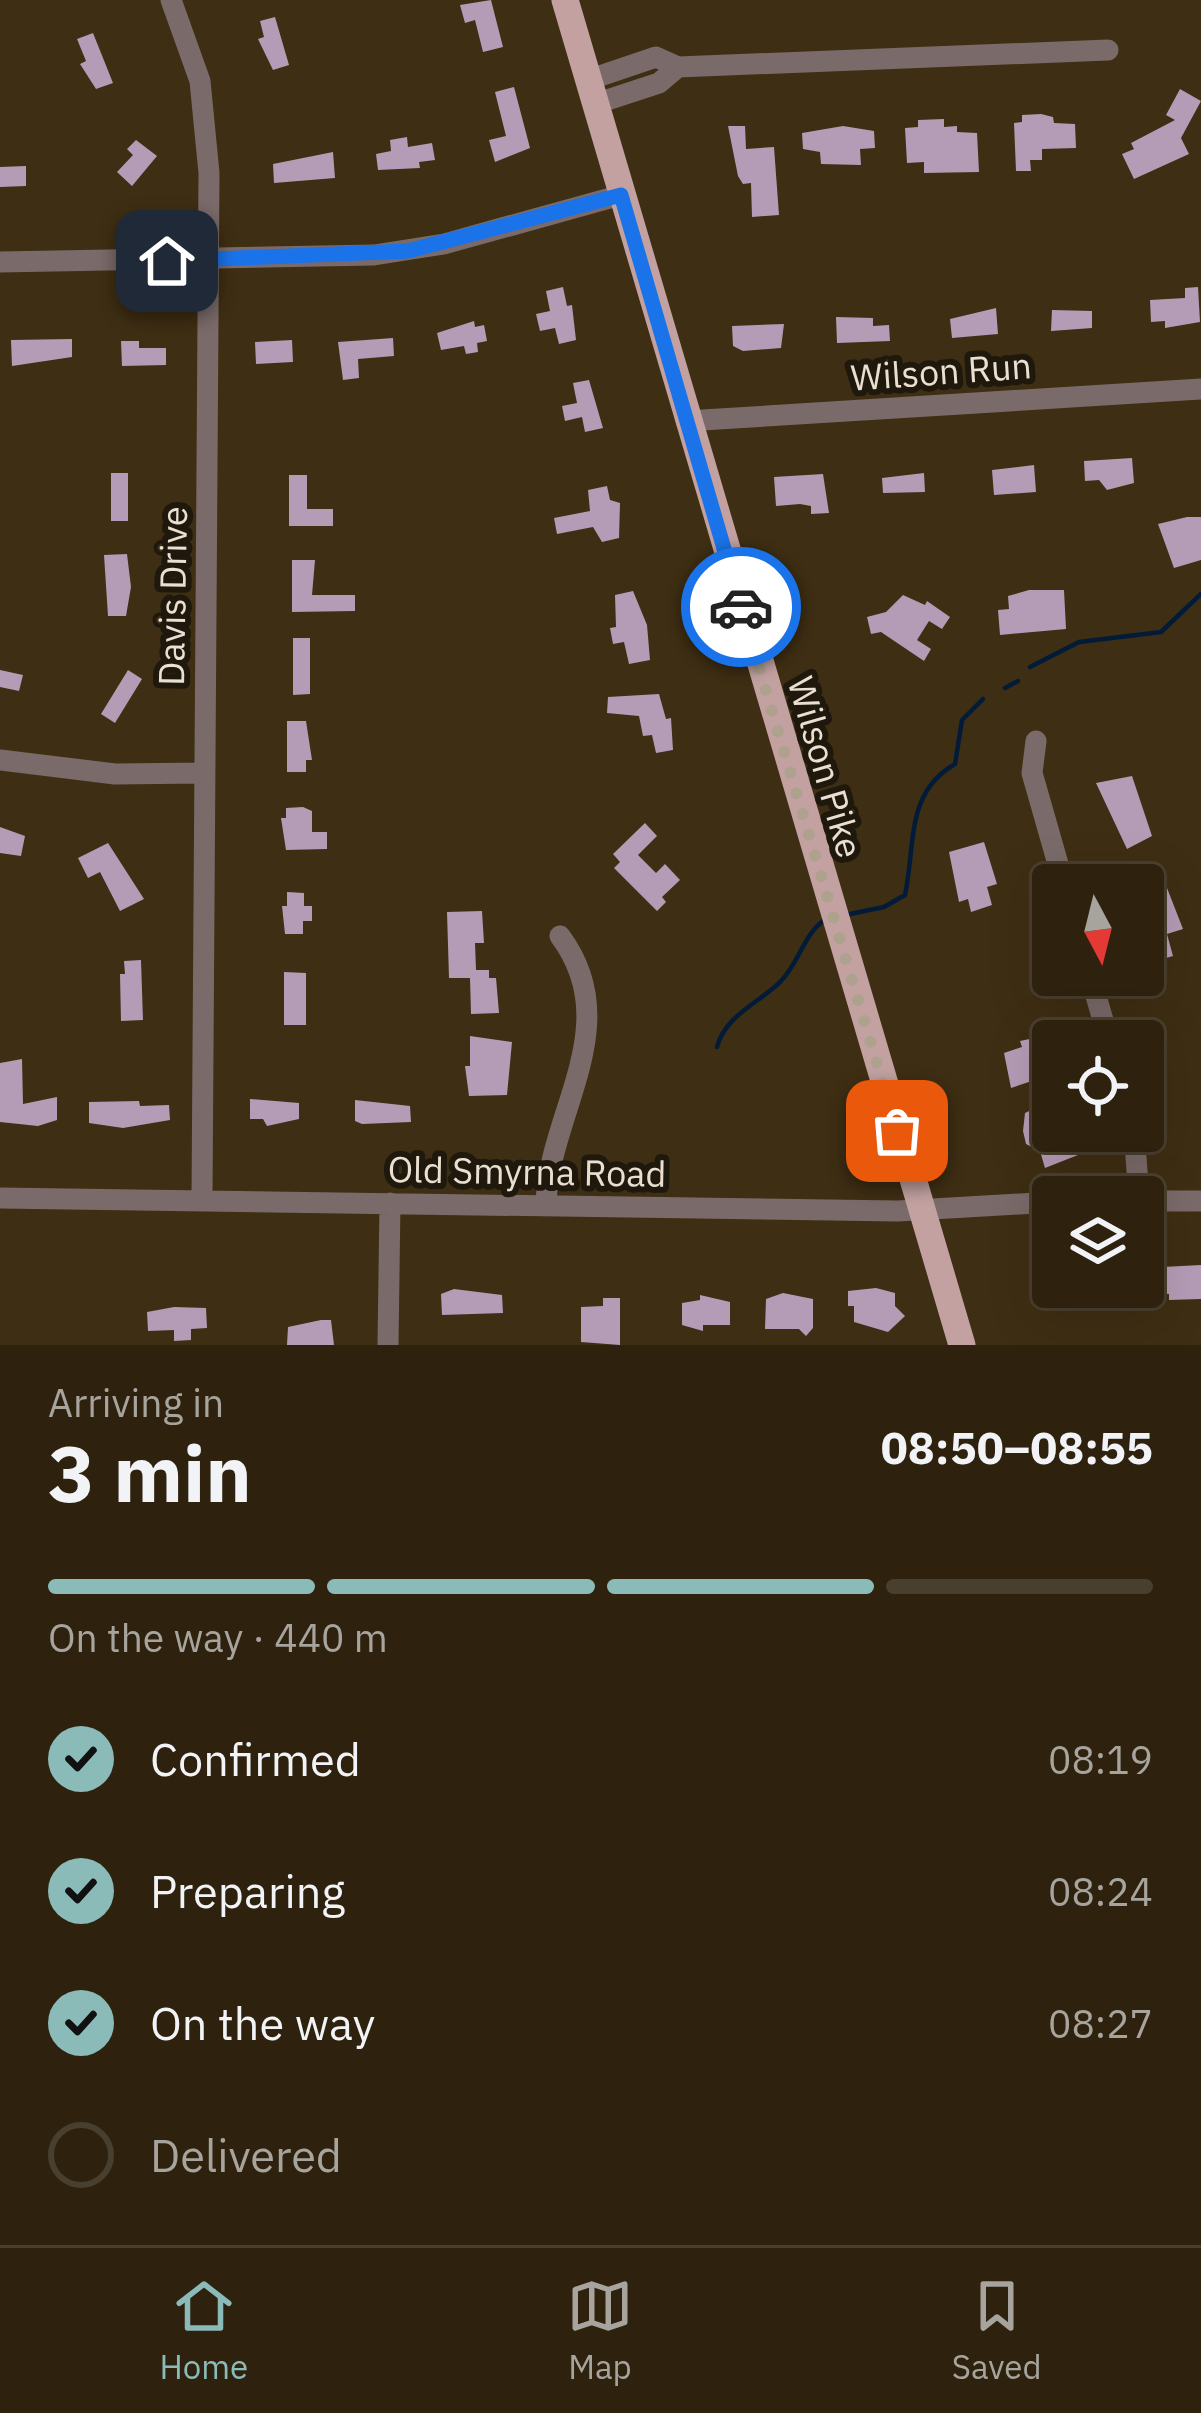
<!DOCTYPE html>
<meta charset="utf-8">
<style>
body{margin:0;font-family:"IBM Plex Sans",sans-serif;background:#362a17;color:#f1f3f6;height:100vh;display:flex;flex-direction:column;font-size:45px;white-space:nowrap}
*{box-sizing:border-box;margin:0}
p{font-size:39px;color:#a7a49e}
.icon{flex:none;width:66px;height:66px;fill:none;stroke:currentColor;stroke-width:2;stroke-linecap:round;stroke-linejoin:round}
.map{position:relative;height:1345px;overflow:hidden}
.panel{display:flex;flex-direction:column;background:#2e220e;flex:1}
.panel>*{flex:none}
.needle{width:78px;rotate:173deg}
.fabs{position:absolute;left:1032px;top:864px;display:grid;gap:24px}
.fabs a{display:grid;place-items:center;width:132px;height:132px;border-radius:12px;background:#2e220e;box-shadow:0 12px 48px #0002,0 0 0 3px #493f2e;font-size:60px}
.pin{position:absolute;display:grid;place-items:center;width:102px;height:102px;color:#fff;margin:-51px;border-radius:24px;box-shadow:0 6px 18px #0006}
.courier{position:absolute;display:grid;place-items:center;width:120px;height:120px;margin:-60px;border:9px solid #1a73e8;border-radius:50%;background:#fff;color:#222;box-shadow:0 3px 15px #0007}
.head em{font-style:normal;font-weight:800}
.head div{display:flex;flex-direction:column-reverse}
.head{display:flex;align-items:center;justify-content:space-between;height:204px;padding:0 48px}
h1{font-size:78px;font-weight:800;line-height:90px}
.bar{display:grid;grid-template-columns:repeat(4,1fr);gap:18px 12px;align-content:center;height:144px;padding:0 48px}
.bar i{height:15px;border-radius:9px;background:#493f2e}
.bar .selected{background:#8bbbb9}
.bar p{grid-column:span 4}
ol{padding:0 48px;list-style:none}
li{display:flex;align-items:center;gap:36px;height:132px}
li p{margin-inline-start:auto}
li .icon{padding:12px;border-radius:50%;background:#8bbbb9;color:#111;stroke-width:4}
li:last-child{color:#a7a49e}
li i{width:66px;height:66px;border:6px solid #493f2e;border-radius:50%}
.tab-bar{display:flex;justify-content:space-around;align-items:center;height:168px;border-top:3px solid #493f2e;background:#2e220e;font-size:33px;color:#a7a49e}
.tab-bar a{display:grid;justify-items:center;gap:6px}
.tab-bar .selected{color:#8bbbb9}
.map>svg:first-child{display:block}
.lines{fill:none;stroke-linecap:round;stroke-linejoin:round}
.stream{stroke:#021b39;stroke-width:4.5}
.building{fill:#b59cb6}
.minor{stroke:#7a6a69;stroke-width:21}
.major{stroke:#c3a1a1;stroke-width:27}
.done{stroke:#aea18e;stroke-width:12;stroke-dasharray:0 21.6}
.route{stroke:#1a73e8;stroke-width:15}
.labels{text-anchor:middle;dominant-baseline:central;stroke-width:12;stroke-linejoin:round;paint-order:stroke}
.street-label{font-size:36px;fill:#eadfd0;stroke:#1f180c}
</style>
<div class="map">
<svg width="1201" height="1345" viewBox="0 0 1201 1345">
<rect width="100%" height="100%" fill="#3e2e13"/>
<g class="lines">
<path class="stream" d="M1030,667l49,-25 82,-10 40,-38
M1005,688l13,-7
M845,915l39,-8 21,-12c11,-52 0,-102 50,-131l7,-44 21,-21
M717,1047c8,-32 44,-45 64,-66 17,-17 23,-46 42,-60"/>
</g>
<path class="building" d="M491,0l12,47 -20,5 -8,-32 -10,3 -5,-18z
M275,17l14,48 -16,5 -15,-31 6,-2 -4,-16z
M93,33l20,50 -17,6 -16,-25 6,-3 -9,-22z
M514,87l16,61 -35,14 -6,-22 17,-4 -11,-44z
M1180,89l21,12 -20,37 8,16 -55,25 -12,-25 12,-5 -3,-6 44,-23 -9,-5z
M1041,114l12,3 1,6 21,1 1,24 -34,1v11h-12l1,11h-15l-2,-48 8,-1v-7z
M944,119v8l13,-1v6l20,1 2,39 -55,1v-11l-17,1 -2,-35 13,-1v-7z
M728,126h17l1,23 28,-2 5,68 -27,2 -1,-34 -8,1 -5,-8z
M843,126l31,5 1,17 -15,1 1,16 -40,-1 -1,-12 -17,-3 -1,-16z
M407,137l1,10 24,-4 3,17 -16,2 1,6 -42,2 -2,-16 15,-3 -1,-11z
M136,140l21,16 -25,30 -15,-14 16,-17 -6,-6z
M333,152l2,26 -61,5 -1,-19z
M26,166v20l-26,1v-20z
M563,287l4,19 5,-1 4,35 -17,4 -4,-16 -15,3 -4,-17 14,-3 -4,-20z
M1198,287l2,35 -35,6v-7l-14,1 -1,-22 35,-2v-10z
M996,308l2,26 -46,4 -2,-19z
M1052,310l40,1v17l-41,3z
M836,317l37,1v8l16,-1 1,16 -53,2z
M474,321l1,6 9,-2 3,16 -10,2 1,9 -12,2 -2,-8 -23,4 -4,-17z
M784,324l-3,24 -38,3 -10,-5 -1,-20z
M393,338l1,18 -36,3 1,19 -16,2 -5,-38z
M72,339v18l-60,9 -1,-26z
M292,340l1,22 -37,2 -1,-22z
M121,341h18v7h27v17l-44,1z
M589,380l14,48 -18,4 -3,-15 -17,4 -3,-15 15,-3 -4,-20z
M1132,458l2,25 -27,7 -8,-10 -14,1 -1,-20z
M1034,465l2,27 -42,3 -2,-25z
M111,473h17v48h-17z
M924,473l1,19 -42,1 -1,-15z
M823,474l6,39 -18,1v-8l-11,-2 -24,2 -2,-29z
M289,475h18v34h26v17h-44z
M607,486l3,14 10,3 -1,35 -17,4 -9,-15 -36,7 -3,-16 36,-7 -2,-21z
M1187,517h14v43l-27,8 -16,-44z
M127,554l4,33 -5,29h-18l-4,-61z
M292,560h23l-3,35h43v16l-63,1z
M1029,590h35l2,39 -66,6 -2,-25 11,-1 -1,-13z
M633,591l14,34 3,35 -21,4 -5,-22 -11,2 -3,-16 6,-1 -1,-32z
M903,595l22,10 2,-4 23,16 -8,12 -13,-8 -12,19 14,9 -7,12 -43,-29 -10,2 -4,-17 19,-5z
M293,638h17v56l-17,1z
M0,670l23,5 -4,16 -19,-4z
M128,670l14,9 -27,44 -14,-9z
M659,694l7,25 5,-1 2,32 -17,3 -4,-18 -9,1 -4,-20 -32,-3 1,-16z
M287,721h19l6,39h-6v12h-19z
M1132,776l20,60 -25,13 -31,-66z
M303,807l9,4v21h15v17l-41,1 -5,-32h5v-10z
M645,823l12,13 -19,19 18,18 9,-9 15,16 -18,17 4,5 -9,9 -43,-43 6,-6 -7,-8z
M0,827l25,9 -4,20 -21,-3z
M984,842l13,42 -10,3 5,18 -21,7 -3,-13 -9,3 -10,-50z
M108,843l36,56 -24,12 -20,-39 -12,6 -10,-20z
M1167,888l16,41 -16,5 6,22 -21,6 -9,-28v-42z
M287,892l17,1v13h8v15h-9v13h-18l-3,-28h5z
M482,911l2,32h-9l1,27h13v8h7l3,35 -28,1 -1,-36h-21l-2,-66z
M141,960l2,60 -22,1 -1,-47h5l-1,-13z
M284,972l22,1v52h-22z
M470,1036l42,6 -5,53 -38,1 -4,-30h5z
M1044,1036l9,38 -42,14 -7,-35 18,-6 -2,-6z
M22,1059l1,45 34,-7v23l-19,6 -38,-4v-59z
M250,1099l49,4v16l-32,7 -4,-7h-13z
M355,1100l55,6 1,16 -49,2 -7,-3z
M139,1101l1,5 29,-1 1,15 -47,8 -34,-5v-21z
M1050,1101l3,30h18l7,24 -33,13 -5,-17 -14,-7 -3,-13 2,-18z
M1201,1265v34l-32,1v-6l-26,-2v-24z
M876,1288l19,5v13l10,10 -17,16 -34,-10v-16h-6v-15z
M454,1289l48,6 1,18 -61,2 -1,-21z
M783,1293l30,6v29l-7,8 -7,-7h-34l1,-30z
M700,1295l30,7v23h-27v6l-21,-6v-22l18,-3z
M603,1298h17v47l-39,-3v-35l22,-1z
M174,1307l32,1 1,20 -16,1v11l-17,1v-11l-26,1 -1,-19z
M321,1320h10l3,25h-47l1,-18z"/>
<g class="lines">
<path class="minor" d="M171,0l29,81 9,92 -7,1025
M678,67l430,-17
M588,80l68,-23 22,10 -19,16 -64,21
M0,262l374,-7 70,-11 177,-49
M686,421l515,-32
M1036,741l-4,32 32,112
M0,760l115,14 88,-1
M1090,975l19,66
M1134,1131l5,66
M0,1198l898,13 155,-9
M1143,1201h58
M546,1205c2,-92 81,-179 14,-269
M388,1345l2,-142"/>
<path class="major" d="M565,0l397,1345"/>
</g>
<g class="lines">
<path class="done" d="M741,607l156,524"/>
<path class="route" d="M167,261l241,-10 213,-56 120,412"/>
</g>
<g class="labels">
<g class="street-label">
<text transform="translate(941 371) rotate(-4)">Wilson Run</text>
<text transform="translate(172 596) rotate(-89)">Davis Drive</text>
<text transform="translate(826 767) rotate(74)">Wilson Pike</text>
<text transform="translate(527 1171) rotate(1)">Old Smyrna Road</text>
</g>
</g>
</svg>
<div class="fabs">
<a><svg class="needle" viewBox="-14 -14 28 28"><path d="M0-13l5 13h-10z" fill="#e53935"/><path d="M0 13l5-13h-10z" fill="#a7a49e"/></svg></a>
<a><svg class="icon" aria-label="locate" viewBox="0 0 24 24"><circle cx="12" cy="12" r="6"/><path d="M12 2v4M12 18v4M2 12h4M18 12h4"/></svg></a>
<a><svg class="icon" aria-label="layers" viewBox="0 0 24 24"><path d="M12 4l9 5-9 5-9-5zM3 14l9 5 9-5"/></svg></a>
</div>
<div class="pin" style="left:897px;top:1131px;background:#ea580c"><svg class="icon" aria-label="bag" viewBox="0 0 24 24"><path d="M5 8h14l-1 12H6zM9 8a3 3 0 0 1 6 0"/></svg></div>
<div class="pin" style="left:167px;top:261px;background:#1f2937"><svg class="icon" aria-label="home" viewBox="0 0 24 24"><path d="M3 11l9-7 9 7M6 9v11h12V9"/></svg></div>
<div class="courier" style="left:741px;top:607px"><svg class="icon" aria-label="car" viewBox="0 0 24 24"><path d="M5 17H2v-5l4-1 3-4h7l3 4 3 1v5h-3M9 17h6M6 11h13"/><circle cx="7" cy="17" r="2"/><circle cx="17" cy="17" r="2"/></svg></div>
</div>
<section class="panel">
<div class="head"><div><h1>3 min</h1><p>Arriving in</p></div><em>08:50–08:55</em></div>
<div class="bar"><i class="selected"></i><i class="selected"></i><i class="selected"></i><i></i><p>On the way · 440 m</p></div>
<ol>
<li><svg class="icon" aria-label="check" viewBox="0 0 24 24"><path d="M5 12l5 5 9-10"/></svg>Confirmed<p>08:19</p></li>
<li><svg class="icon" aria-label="check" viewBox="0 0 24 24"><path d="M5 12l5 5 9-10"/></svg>Preparing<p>08:24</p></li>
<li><svg class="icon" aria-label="check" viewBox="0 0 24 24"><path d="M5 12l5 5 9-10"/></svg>On the way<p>08:27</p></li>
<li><i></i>Delivered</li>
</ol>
</section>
<nav class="tab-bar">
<a class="selected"><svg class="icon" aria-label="home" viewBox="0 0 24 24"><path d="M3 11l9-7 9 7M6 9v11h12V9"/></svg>Home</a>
<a><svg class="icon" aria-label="map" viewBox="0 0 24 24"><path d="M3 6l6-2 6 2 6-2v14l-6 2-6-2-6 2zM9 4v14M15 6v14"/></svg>Map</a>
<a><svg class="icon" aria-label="saved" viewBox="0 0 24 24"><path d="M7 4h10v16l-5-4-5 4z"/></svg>Saved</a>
</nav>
